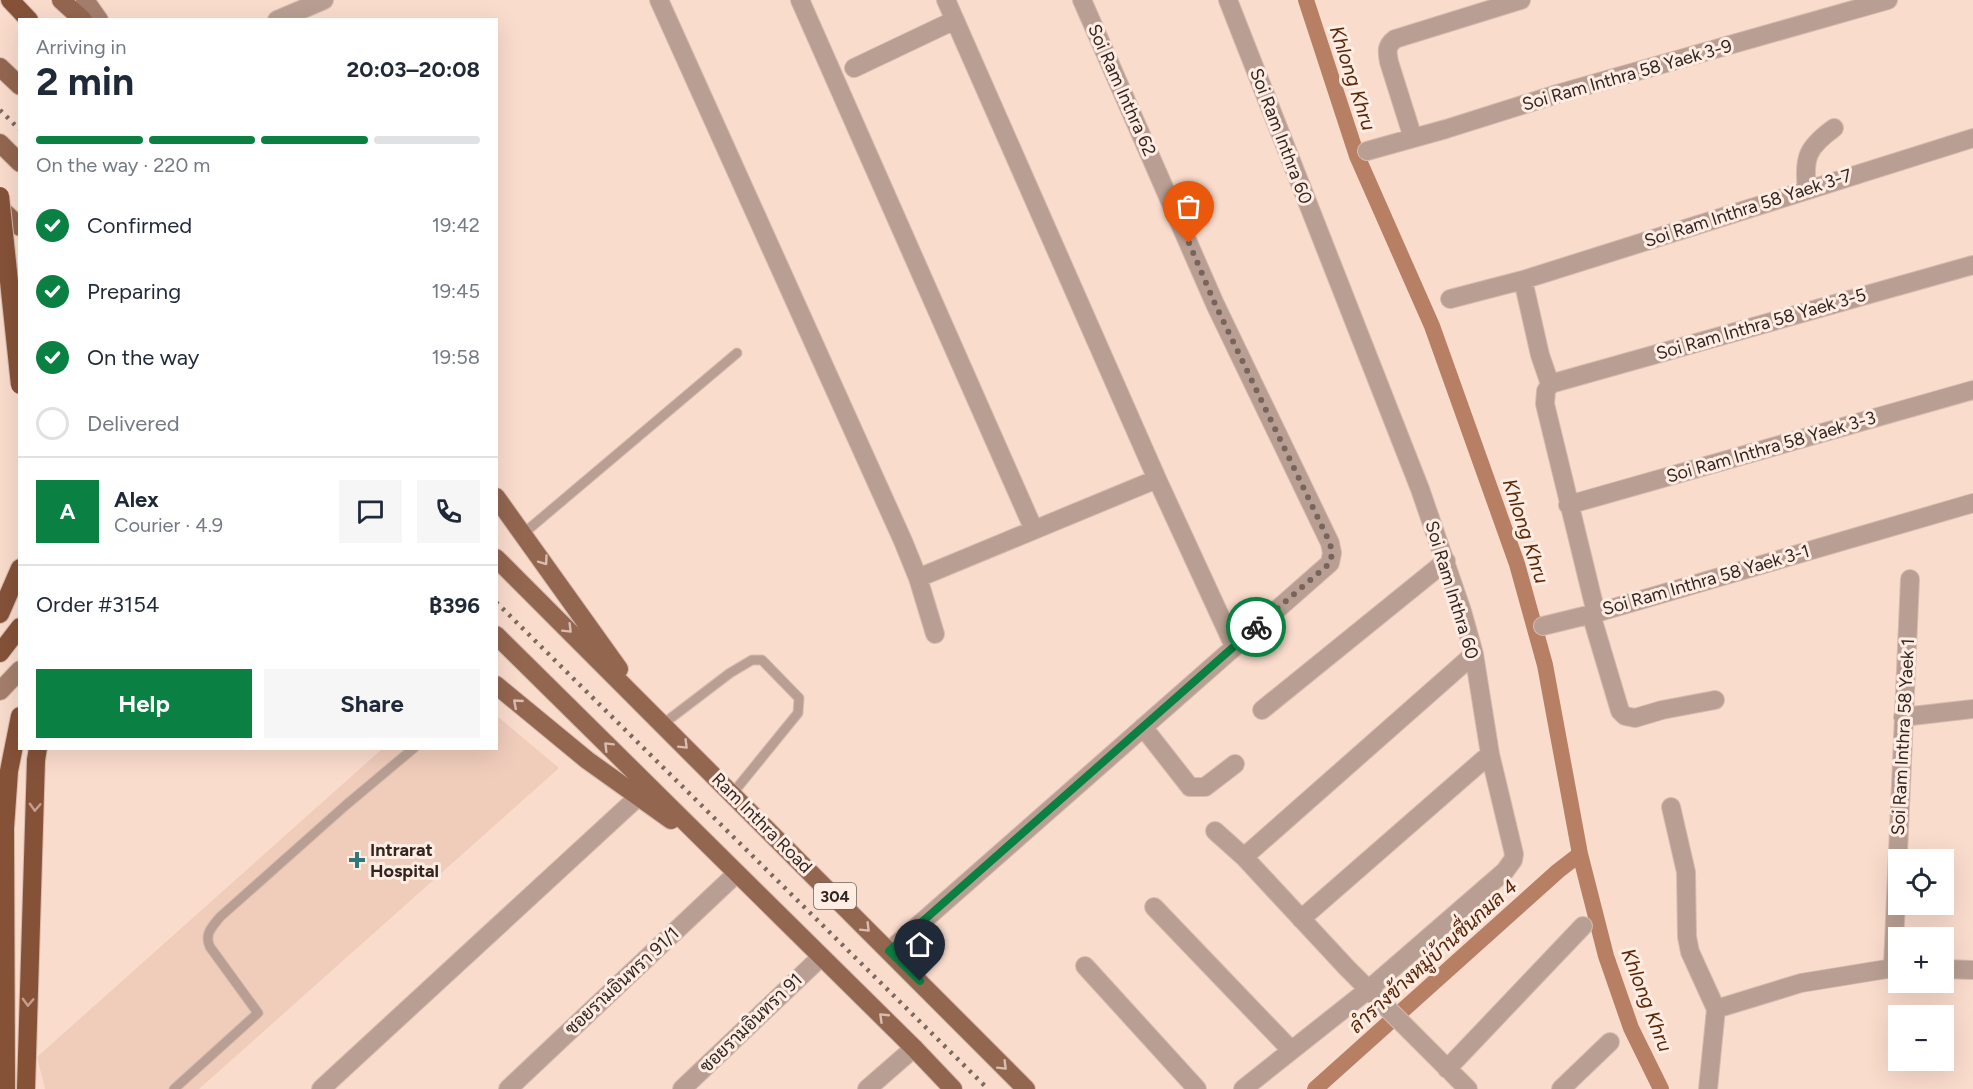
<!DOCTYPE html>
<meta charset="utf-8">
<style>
body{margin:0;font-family:Figtree,Sarabun,sans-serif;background:#f6f6f7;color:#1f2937;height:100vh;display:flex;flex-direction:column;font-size:22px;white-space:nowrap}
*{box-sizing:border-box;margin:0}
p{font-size:20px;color:#747a83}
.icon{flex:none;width:33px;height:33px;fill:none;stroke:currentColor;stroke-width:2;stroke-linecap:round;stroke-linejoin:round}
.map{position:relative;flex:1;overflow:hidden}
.side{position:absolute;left:18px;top:18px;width:480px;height:732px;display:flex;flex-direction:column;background:#fff;border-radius:0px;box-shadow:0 6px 24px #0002}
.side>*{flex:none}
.fabs{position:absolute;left:1888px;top:849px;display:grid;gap:12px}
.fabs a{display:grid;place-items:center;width:66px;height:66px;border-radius:0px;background:#fff;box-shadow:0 6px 24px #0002;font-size:30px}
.pin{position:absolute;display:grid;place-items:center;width:51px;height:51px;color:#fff;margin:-62px -26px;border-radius:50% 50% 50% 0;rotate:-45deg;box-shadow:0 0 6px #0007}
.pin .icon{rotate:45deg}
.courier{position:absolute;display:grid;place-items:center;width:60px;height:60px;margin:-30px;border:4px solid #0b8043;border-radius:50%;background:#fff;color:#222;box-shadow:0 2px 8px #0007}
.summary em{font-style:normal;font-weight:700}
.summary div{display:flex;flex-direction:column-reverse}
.summary{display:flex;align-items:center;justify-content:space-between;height:102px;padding:0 18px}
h1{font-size:39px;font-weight:700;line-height:45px}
.bar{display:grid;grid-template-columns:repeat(4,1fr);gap:9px 6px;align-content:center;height:72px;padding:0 18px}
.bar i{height:8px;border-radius:4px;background:#e0e1e3}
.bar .active{background:#0b8043}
.bar p{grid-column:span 4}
.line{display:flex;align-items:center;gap:15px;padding:0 18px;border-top:2px solid #e0e1e3}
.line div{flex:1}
.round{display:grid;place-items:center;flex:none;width:63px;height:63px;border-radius:0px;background:#f6f6f7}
ol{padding:0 18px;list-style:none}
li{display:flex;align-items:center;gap:18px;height:66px}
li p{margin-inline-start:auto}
li .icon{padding:6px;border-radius:50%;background:#0b8043;color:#fff;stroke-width:4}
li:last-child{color:#747a83}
li i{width:33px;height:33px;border:3px solid #e0e1e3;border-radius:50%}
.action{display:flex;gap:12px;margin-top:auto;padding:12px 18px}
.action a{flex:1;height:69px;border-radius:0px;background:#0b8043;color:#fff;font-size:24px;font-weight:700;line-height:69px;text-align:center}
.action a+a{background:#f6f6f7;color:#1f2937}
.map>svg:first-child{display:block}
.built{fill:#f0ccbb}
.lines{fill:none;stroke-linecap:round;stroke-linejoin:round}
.canal{stroke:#b78065;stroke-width:16}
.lane-casing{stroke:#d6bbae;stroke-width:11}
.street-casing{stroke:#d6bbae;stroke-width:20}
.secondary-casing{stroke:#d6bbae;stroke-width:20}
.primary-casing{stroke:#d6bbae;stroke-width:20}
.highway-casing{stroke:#d6bbae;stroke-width:20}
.lane{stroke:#b99f93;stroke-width:9}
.street{stroke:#b99f93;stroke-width:18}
.secondary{stroke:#a47e6c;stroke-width:18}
.primary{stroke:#936650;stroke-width:18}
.highway{stroke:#855238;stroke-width:18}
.rail{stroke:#7b6960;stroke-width:4.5;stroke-dasharray:3 6;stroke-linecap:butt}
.highway-bridge-casing{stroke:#d6bbae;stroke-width:20;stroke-linecap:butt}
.highway-bridge{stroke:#855238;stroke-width:18}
.oneway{stroke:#d9bdb0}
.oneway2{stroke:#c29f8e}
.done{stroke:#77655d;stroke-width:6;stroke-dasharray:0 10.8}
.route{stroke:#0b8043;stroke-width:8}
.poi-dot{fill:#2f797a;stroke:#ffece3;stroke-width:2}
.labels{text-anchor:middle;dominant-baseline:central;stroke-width:6;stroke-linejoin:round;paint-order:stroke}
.shield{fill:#ffece3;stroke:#6e615a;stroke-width:1.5}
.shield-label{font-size:16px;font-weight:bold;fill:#302520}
.street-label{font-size:18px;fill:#302520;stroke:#ffece3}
.poi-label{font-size:18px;font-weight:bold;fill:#302520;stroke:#ffece3;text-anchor:start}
.water-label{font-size:20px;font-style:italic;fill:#592505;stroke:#ffece3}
</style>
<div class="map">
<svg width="1973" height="1089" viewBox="0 0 1973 1089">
<rect width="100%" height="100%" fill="#fadccd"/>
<path class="built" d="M497,716l62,52 -360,321h-154l-8,-32 345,-308 114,-1z"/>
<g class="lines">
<path class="canal" d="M1306,0l51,156 75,170 85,238 28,101 35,189 26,102 25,72 30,61
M1315,1089l243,-218 22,-17"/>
<g class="lane-casing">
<path id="lane" d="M524,533l213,-180
M663,724l67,-51 22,-13h10l37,38 -1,15 -65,80
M174,1089l84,-76 -48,-66c-6,-13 2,-20 10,-30l126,-112 68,-57"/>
</g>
<g class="street-casing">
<path id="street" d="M659,0l244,541 15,37 17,56
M800,0l234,530
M946,0l211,479 77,167
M1228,0l192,489 42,122 12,43 16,100 24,100 -1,6 -8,11 -136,118 -126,100
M277,20l47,-20
M854,68l101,-48
M1413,138l-24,-76c-2,-11 -3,-16 6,-23l126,-39
M1367,151l79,-22 111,-35 331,-94
M1807,189c-4,-32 1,-42 27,-61
M1523,280l17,75 10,29 -4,7 -1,13 51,209
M1450,299l73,-19 450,-142
M1550,384l423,-119
M1568,505l405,-115
M918,578l239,-99
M1591,614l29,97 5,5 10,2 27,-8 53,-10
M1543,626l53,-13 377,-110
M1262,710l184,-149
M1903,717l70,-8
M1143,727l47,60h15l30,-23
M1671,807l15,65 1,65 3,15 26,57 -8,80
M1215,831l29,26 103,111 121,121
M1244,857l230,-203
M1154,907l137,143
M1301,919l189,-165
M889,951l441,-388 2,-10 -2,-10 -115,-239 -133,-304
M1085,966l112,123
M1893,966l17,-387
M1944,969l29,1
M1716,1009l85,-26 98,-16
M1447,1069l136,-143
M321,1089l317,-292
M508,1089l228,-215
M682,1089l139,-132
M867,1089l47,-41
M1561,1089l49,-47"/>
</g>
<g class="secondary-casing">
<path id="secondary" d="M85,0l14,20
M0,691l20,-21"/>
</g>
<g class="primary-casing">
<path id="primary" d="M61,0l22,20
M0,67l20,19
M0,143l20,20
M0,208l20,19
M496,497l123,172
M496,558l530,531
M496,635l418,413 39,41
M496,685l91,75 84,60"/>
</g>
<g class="highway-casing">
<path id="highway" d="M10,0l19,20
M0,614l20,-46
M0,653l20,-26
M6,1089l-1,-261 4,-57 11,-55
M26,1089l10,-329 2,-12"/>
</g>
<use href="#lane" class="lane"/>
<use href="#street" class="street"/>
<use href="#secondary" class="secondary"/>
<use href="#primary" class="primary"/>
<use href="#highway" class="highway"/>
<path class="rail" d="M0,110l20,20
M496,602l492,487"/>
<g class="highway-bridge-casing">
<path id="highway-bridge" d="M0,196l20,189"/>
</g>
<use href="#highway-bridge" class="highway-bridge"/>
</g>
<defs><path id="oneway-chevron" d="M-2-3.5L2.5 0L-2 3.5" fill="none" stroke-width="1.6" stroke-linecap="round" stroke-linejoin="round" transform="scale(1.5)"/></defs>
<g class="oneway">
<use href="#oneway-chevron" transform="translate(544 561) rotate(54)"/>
<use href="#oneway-chevron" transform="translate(568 629) rotate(45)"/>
<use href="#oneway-chevron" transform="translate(517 703) rotate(-139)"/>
<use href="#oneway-chevron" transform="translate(684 745) rotate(45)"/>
<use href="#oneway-chevron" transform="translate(608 746) rotate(-135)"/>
<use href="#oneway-chevron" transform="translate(866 928) rotate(45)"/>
<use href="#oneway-chevron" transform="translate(883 1017) rotate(-136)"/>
<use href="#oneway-chevron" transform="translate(1003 1066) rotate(45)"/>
</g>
<g class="oneway2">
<use href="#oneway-chevron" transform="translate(35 807) rotate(92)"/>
<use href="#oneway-chevron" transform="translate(28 1002) rotate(92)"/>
</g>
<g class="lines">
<path class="done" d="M1189,243l26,61 115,239 2,11 -2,9 -74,64"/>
<path class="route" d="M920,981l-31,-30 367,-324"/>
</g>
<path class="poi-dot" d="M354 851h6v6h6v6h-6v6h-6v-6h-6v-6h6z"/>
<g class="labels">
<rect class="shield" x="814" y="883" width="42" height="26" rx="4.5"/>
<g class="shield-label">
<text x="835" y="896">304</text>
</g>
<g class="street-label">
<text transform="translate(1627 75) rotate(-16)">Soi Ram Inthra 58 Yaek 3-9</text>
<text transform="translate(1122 90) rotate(66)">Soi Ram Inthra 62</text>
<text transform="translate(1281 136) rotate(69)">Soi Ram Inthra 60</text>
<text transform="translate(1748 208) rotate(-18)">Soi Ram Inthra 58 Yaek 3-7</text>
<text transform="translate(1761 324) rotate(-16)">Soi Ram Inthra 58 Yaek 3-5</text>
<text transform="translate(1771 447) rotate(-16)">Soi Ram Inthra 58 Yaek 3-3</text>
<text transform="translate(1706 580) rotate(-16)">Soi Ram Inthra 58 Yaek 3-1</text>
<text transform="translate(1452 590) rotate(73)">Soi Ram Inthra 60</text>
<text transform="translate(1903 737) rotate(-87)">Soi Ram Inthra 58 Yaek 1</text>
<text transform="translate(762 823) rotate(45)">Ram Inthra Road</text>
<text transform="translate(622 981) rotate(-43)">ซอยรามอินทรา 91/1</text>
<text transform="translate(751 1023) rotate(-44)">ซอยรามอินทรา 91</text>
</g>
<g class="poi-label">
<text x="370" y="850">Intrarat<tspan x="370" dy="21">Hospital</tspan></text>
</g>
<g class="water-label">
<text transform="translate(1353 78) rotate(72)">Khlong Khru</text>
<text transform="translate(1526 531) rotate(72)">Khlong Khru</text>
<text transform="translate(1433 956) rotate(-42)">ลำรางข้างหมู่บ้านชื่นกมล 4</text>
<text transform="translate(1647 1000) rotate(69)">Khlong Khru</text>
</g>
</g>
</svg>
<div class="fabs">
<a><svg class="icon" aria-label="locate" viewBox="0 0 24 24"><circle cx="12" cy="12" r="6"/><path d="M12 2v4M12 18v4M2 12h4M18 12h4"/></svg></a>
<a>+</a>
<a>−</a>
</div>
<div class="pin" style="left:1189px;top:243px;background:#ea580c"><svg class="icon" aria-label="bag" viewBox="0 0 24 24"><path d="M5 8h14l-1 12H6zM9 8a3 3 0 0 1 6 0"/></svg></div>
<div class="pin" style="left:920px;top:981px;background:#1f2937"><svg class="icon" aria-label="home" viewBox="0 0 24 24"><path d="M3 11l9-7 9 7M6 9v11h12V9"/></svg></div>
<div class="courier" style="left:1256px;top:627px"><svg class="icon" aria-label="bike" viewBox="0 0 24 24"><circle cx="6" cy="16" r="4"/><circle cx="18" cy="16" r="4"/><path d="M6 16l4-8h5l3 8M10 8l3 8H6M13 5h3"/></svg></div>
<section class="side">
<div class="summary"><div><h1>2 min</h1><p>Arriving in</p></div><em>20:03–20:08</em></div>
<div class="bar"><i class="active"></i><i class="active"></i><i class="active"></i><i></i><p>On the way · 220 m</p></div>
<ol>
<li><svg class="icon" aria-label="check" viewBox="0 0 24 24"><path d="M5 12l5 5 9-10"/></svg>Confirmed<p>19:42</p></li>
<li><svg class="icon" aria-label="check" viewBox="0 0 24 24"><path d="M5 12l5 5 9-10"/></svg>Preparing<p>19:45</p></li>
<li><svg class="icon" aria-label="check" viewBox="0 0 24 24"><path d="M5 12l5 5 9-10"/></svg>On the way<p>19:58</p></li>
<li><i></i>Delivered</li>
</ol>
<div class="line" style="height:108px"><b class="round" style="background:#0b8043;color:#fff">A</b><div><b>Alex</b><p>Courier · 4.9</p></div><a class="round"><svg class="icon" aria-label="chat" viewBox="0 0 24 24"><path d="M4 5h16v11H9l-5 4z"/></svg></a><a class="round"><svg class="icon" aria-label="phone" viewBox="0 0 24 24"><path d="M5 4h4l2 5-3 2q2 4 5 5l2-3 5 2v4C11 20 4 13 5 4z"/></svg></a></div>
<div class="line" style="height:78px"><div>Order #3154</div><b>฿396</b></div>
<div class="action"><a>Help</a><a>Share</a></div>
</section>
</div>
